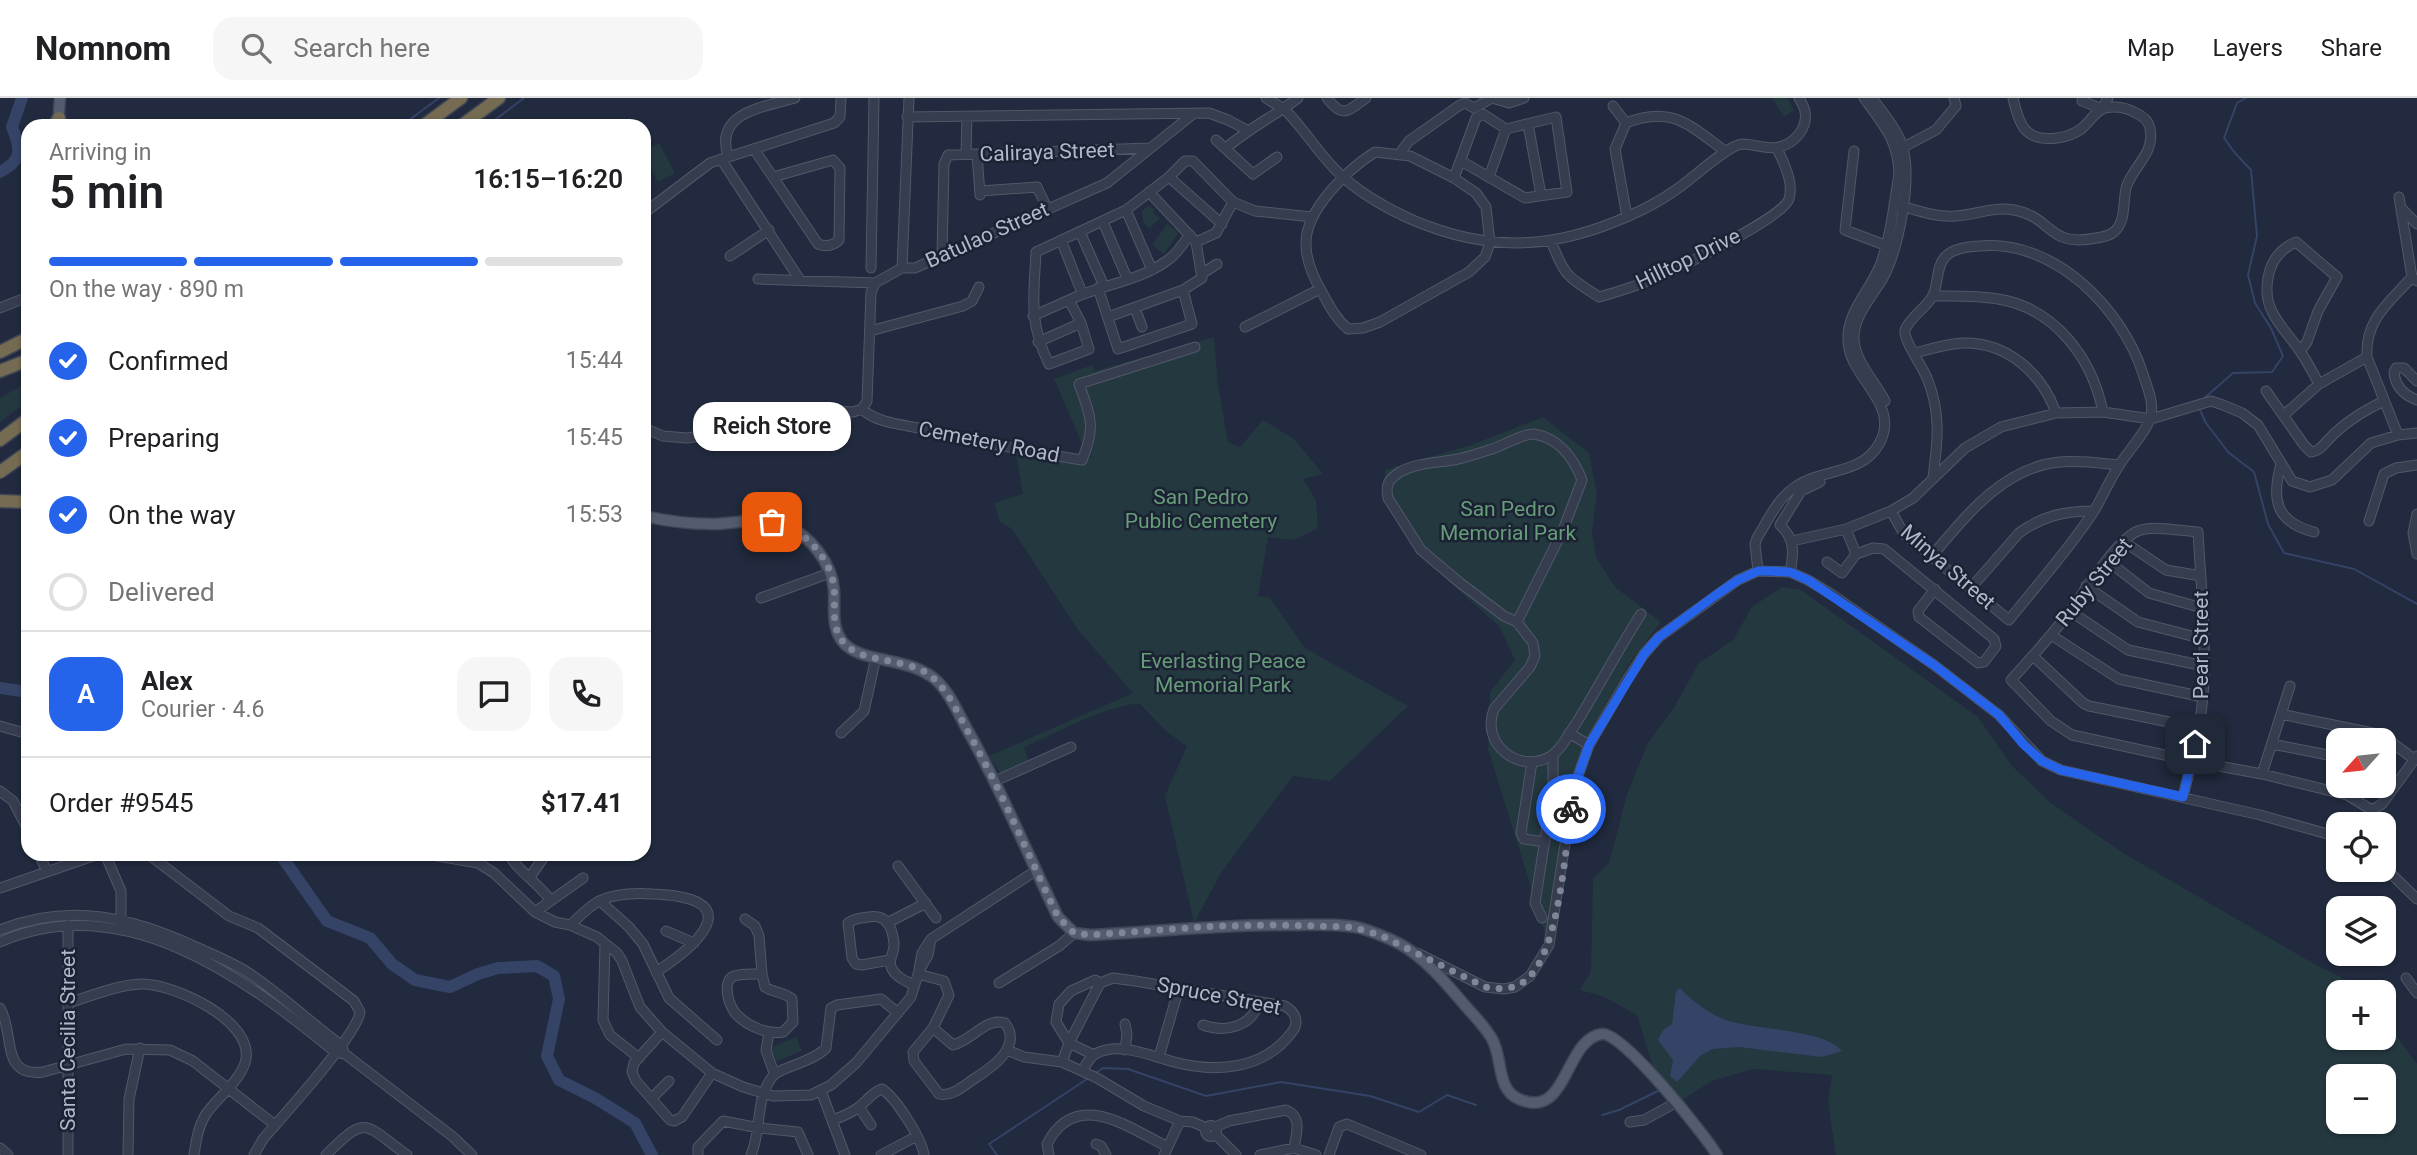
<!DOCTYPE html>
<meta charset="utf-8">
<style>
body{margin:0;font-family:Roboto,sans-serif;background:#f6f6f6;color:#202124;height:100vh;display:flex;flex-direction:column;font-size:26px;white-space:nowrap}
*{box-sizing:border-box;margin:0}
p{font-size:23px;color:#757577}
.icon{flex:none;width:38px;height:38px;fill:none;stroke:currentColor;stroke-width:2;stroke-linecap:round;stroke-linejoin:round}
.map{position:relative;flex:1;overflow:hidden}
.drawer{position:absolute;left:21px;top:21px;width:630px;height:742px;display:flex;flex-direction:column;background:#fff;border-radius:21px;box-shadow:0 2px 5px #0004}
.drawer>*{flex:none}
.needle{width:46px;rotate:243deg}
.buttons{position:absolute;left:2326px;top:630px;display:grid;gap:14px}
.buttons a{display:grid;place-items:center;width:70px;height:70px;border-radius:14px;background:#fff;box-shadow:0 2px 5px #0004;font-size:35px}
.pin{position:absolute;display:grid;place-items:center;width:60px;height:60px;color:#fff;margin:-30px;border-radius:14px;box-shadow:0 4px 10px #0006}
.courier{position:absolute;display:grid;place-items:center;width:70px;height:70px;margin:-35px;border:5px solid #2563eb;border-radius:50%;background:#fff;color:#222;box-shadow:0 2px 9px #0007}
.bubble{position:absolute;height:49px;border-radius:21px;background:#fff;box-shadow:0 2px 5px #0004;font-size:23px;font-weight:600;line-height:49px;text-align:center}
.headline em{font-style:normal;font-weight:600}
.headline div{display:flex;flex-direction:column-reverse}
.headline{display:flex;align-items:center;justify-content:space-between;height:119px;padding:0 28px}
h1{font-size:46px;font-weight:600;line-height:52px}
.bar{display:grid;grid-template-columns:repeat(4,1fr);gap:10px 7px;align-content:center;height:84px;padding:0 28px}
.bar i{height:9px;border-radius:5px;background:#e0e0e0}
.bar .selected{background:#2563eb}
.bar p{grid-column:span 4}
.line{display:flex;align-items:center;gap:18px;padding:0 28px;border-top:2px solid #e0e0e0}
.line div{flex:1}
.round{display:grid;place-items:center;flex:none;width:74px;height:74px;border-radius:21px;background:#f6f6f6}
ol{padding:0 28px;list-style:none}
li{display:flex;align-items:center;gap:21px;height:77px}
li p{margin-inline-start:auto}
li .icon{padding:7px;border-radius:50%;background:#2563eb;color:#fff;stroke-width:4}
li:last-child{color:#757577}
li i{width:38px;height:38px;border:4px solid #e0e0e0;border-radius:50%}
header{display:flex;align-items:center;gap:42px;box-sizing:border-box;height:98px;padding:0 35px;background:#fff;border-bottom:2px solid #e0e0e0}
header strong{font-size:33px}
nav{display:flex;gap:38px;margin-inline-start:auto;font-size:24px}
.search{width:490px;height:63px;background:#f6f6f6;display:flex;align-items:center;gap:18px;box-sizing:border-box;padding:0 24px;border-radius:21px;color:#757577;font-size:26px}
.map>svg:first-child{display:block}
.green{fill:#24383f;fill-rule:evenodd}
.water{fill:#344366}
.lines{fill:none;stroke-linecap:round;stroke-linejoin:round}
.stream{stroke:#344366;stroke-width:2}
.river{stroke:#344366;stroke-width:12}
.minor-casing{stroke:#515869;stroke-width:11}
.major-casing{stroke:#3f4657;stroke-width:13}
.highway-casing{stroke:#3e4556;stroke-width:15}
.minor{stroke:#363d4e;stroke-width:9}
.major{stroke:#535b6e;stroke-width:10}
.highway{stroke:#746b52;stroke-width:12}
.done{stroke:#7f8698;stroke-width:7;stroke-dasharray:0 12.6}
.route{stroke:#2563eb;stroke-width:9}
.labels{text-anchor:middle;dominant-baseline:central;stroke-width:5;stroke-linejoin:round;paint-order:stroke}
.street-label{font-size:21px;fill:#b1b8c9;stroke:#1b2233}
.park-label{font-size:21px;fill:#679c79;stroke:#1b2233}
</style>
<header>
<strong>Nomnom</strong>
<div class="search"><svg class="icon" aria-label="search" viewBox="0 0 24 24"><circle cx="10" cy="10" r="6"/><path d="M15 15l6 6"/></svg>Search here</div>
<nav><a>Map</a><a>Layers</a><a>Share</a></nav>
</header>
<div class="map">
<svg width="2417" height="1057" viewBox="0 0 2417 1057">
<rect width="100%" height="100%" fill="#212a3e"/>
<path class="green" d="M1772,0h15l7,12 -10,7z
M659,45l16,30 -17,9 -14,-26v-5z
M1148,108l7,3 -2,3 7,6 -11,11 -6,-8 -1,-10z
M1167,126l12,8 -15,22 -12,-9z
M1214,239l4,48 10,57 12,5 23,-27 31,19 29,35 -20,5 13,21 2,28 -24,12 -26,-3 -10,59 12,2 35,50 103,58 -78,75 -37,-5 -72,97 -27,50 -29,-127 22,-50 -20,-14 -27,-28c-29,-1 -88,31 -116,43l5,15 -28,12 -12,-18 144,-63 -55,-63 -66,-101 -12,-7 -6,-19 29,-9 -7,-38 20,4v-13l56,10 -8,-9 -30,-69 38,-14 3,6z
M28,284v19l-28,21v-24z
M1543,319l46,36 8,41 -5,38 4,25 19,30 46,35 -32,42 -45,79 -11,35 -26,161 -59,-190 2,-57 25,-32 -16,-34 -80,-71 -35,-55 1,-30 86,-25z
M1782,489l19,3 177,127 34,49 39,37 69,48 191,111 47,24 5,6h-25v46h46v-19l33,45v91h-581l-8,-52 4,-28 -79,-6 -41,12 -30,19 -30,-35 -15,-50 -35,-19 -22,-6 11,-19 2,-92 16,-16 18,-69 21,-51 25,-34 26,-46 34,-23 19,-33zM2338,978h46v46h-46z
M796,939l6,14 -25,10 -6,-13z"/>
<path class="water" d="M1680,890c12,13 32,28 49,33 28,9 95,8 113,30l-20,6 -83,-10 -26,2 -12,6 -24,27 -7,-6 3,-16 -15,-20 5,-10 9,-6 4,-33z"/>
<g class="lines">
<path class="stream" d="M401,28l38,-28
M487,28l37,-28
M2202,302l31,-27 39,-1 11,-16 -12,-28 -16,-25 -7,-28 9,-39 -6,-66 -16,-17 -11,-15 13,-35 9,-5
M2200,312l6,13 22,29 26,20 14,52 16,29 70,16 63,35
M1094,976l9,-6 25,1 78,27 75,-14 89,14 49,16 28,-17 29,10
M1602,1017l17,-5 41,-20
M997,1057l-8,-11 98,-65"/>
<path class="river" d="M0,74c23,-12 21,-23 12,-45l10,-29
M0,590l28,4
M280,756l47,67 43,17 22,26 23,16 35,7 28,-13 20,-6 39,-2 17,10 5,23 -12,57 12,24 36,18 40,25 17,32"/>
<g class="minor-casing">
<path id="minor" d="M1266,0c5,4 13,7 18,11 21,20 36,48 59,68 21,19 47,33 72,44 77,32 141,28 216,-6 16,-7 32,-16 46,-26 15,-10 51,-44 65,-45 12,0 25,6 37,3 15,-3 29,-19 26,-35 0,-4 -4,-10 -6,-14
M1327,0c16,21 21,13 39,0
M1872,0c11,15 26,32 31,50 9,33 -4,100 -20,130 -11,19 -30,38 -29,62 1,21 22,43 31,61
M2083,0l-1,3 20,8 6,-11
M1613,8l13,17
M907,19l302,-4 19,7 19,10
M1528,26l13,71
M1216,42l37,34 24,-17
M1226,50c22,-19 48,-32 72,-50
M754,51l64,95c8,3 15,2 21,-4l1,-72 -7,-8 -60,17
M1898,52l38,-20 20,-24 -2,-8
M1854,53l-9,79 45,17
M1375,54l35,4 44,22 22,15 10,14 4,36 -5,14 -16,15 -89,50 -17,6 -15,1c-12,-10 -18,-22 -25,-35 -9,-15 -17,-33 -17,-50 -1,-34 42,-75 69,-92z
M1400,55l9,-12 51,-36 5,-2 9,5 18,-10 17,5 15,-5
M966,56l1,-38
M977,56l3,41
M728,58c-14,-44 36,-49 67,-58
M721,61l79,121
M1169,79l53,47
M1489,79l17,-48
M1454,80l22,-60 7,-4 23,15 50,-12 11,75 -42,6 -64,-37
M980,93l57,-4 10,21
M1149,94l47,50 20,-9 17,-31 22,9 57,6
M2399,99l13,80 5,4
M1894,106c20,5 41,14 62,12 20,-1 38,-10 58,-6 39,7 33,38 82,28 7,-1 14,-2 19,-7 12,-11 7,-32 12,-46 9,-22 28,-32 23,-57 -2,-8 -7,-12 -14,-15 -9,-5 -21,-7 -31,-5 -9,2 -16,15 -24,21 -7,5 -16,8 -24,9 -32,4 -38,-13 -44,-40
M2402,111l15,15
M1126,112l26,60
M644,115l66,-50 124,-40 6,-6 1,-19
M1627,119l-12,-68 11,-26c46,-18 63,2 99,28
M1103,124l24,56
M1080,134l24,54
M1190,137c-7,8 -13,19 -22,25 -28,21 -68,25 -99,40l12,23 8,26 -40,15c-21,-42 -15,-68 -13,-112l90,-42 43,-33 16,-16h8l40,41
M1061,142l21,53
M1551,143c14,36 16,35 48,56 18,-5 35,-10 51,-17 23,-9 133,-62 139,-81 5,-17 -5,-35 -12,-51
M942,157l2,-91 4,-9 202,-7
M730,158l39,-26
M871,170l3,-170
M902,170l7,-170
M1203,175l14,-9
M758,181l117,4 27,-15h13l192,-85 86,-69
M1098,190l20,61 74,-25 -9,-34
M1933,198c21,0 43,-1 65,3 57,9 94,59 105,113
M0,210l28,-11
M1135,210l7,19
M1033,218l36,-16
M1108,219l75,-27 19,-12 -6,-36
M1245,229l75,-38
M870,233l93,-25 9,-5 7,-14
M1038,244l43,-19
M2300,253l7,-9 11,-31 19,-34 -41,-35c-14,6 -23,16 -27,31 -9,36 12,51 31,78 7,10 13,22 19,33
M1915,255c15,-4 31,-9 48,-10 44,-1 79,30 93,70
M2417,283l-13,-13h-8l-2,4c1,14 10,23 23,28
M2266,293l38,54 7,7c9,-1 12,-7 18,-13 16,-17 34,-28 55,-38
M862,311c15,15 46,16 66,21 52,12 102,22 154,30 14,-33 9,-43 -3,-76l116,-37
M2284,317l35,-31 48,-27
M644,330l19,8 24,2 20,-3 63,-27 83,4 9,-3 5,-8 4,-108 4,-10
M2398,337l-31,-78c-2,-38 22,-54 45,-80
M2281,366c-10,36 -5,58 33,68
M1891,413l13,23 105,86c28,-35 61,-72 85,-109 9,-15 16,-32 26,-47 8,-13 29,-35 31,-49 3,-13 -4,-28 -8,-41 -21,-66 -89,-135 -163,-128 -12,1 -27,2 -35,11 -10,11 -6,29 -13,40 -7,12 -22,20 -27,33 -2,10 18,37 22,48 14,34 11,62 6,99
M2417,416l-4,19 4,21
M2369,423l15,-47 12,-6 21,-3
M1780,427l21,-34 19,-9
M1780,427c15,14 14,28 10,47
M1846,431l10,25
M1792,443l54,-12 45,-18 22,-13 52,-50 36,-21 55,-14 47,-1 48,7 60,-18 12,4 19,8 16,12 34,56 18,6 22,-7 39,-37 27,-8 19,-2
M2123,443l43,29 35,6
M1931,459c34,-40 71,-89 128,-95 20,-2 40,1 60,3
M2108,463l41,32 53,15
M1827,464l15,11 14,-19 17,-6 11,1 110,90 2,7 -12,16 -6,1 -59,-46 -1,-6 17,-22
M1758,473l-3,-27 2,-6c11,-18 21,-40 38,-51 27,-19 67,-12 84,-43 23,-40 -30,-66 -31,-103 -2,-29 23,-51 33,-78 10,-28 13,-59 18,-89 -1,-34 -16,-50 -35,-76
M2086,488l52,36 65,17
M1970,491l49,-56c23,-17 46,-22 74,-22
M761,500l69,-25
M2070,513l58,39 76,16
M1517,524l46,-92 19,-50c-8,-21 -23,-42 -48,-46 -10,-1 -34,13 -45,16 -10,3 -21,7 -31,9 -18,4 -41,3 -58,13 -11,7 -15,12 -12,26l33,52 38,32 45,34 13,6 16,21 2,13 -5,11 -36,42c-14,35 25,66 57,47 11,-7 18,-23 26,-34 22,-36 41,-72 64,-108
M2051,537l68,44 84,18
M2033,558l50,47 6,3 110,22
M2281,616l101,21 33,25
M0,628l28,8
M841,635l23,-22 12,-54
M1569,635l20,12
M2272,646l66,13
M1532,664l-11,71 3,6 21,3
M2262,676l28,-88
M2384,676l12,11
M995,683l76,-34
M0,693l13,10 15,29
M2183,699c8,-33 17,-67 20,-101 4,-54 -2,-110 -5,-164 -18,-1 -43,-7 -60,-1 -21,8 -56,63 -70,83 -18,23 -37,44 -57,66l40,41 21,14 120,26 70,13 85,21 25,15 10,-6 35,-48
M39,756l8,18
M105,756l16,37v31
M148,756l81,62 29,12 96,73 6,11c-2,22 -78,105 -97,127l-9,16
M426,756l52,9 16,10 41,39 20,10 15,3 27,12 20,16 5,8 18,46 22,25 50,41 31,14 30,9 38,-1 20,-10 25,-22 55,-66 8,-26 9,-16 3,-16
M509,756c7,16 31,30 42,47
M898,768l38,52
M2384,769l33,32
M530,779l16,-23
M0,790l99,-34
M600,803l29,26 14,17 26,54 48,42
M535,814l48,-34
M1542,820l-7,-15 18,-115v-33
M745,821l10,7 4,10 3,38c-8,0 -20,-1 -28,2 -13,5 -5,32 3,39 11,11 31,20 46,17l10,-10 -1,-23c-7,-7 -19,-6 -27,-12l-3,-13
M887,825l39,-20
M68,827v230
M570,827c9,-8 18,-18 29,-24 15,-7 37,-8 53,-7 92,3 55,45 4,78
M0,832c69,-28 131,-13 196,17 16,7 33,14 48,23 34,21 64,51 97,75l2,4
M666,833l28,12
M0,844c123,-54 244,35 335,110l10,2 107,82 20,19
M605,846l-2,76 7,15 29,23
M1417,855l68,34 19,2 11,-2 15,-11 19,-31 23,-145 6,-24 11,-31 38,-65 17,-26 15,-17 79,-57 20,-9 32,1 18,8 23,14 103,71 65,50 43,46 19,9 199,45 78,22
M889,862l-27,5 -6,-1 -4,-6 -4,-35c6,-5 13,-5 20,-6 19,-3 24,9 26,26 1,11 -7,16 -2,26 5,9 14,12 22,16
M919,871l3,-16 9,-14 106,-69
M918,876l26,7 5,14 -16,33 -20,24 1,9 25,33c13,3 24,-8 35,-15 17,-11 49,-32 31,-56 -19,-6 -34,18 -52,22l-20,-17
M2406,880l11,15
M999,885l60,-37 15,-13
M68,905c24,-7 48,-18 73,-19 32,-1 117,38 104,79 -7,20 -27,34 -39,51 -8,13 -10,27 -12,41
M0,910c15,25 0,70 43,64l83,-23 44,1 23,11 82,64
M1203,927c22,8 49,2 56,-23
M662,934l-28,31 -2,9 4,9 34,39 4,1 8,-4 30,-44
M769,935l-3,17 8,23
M1007,952l17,7 38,5 35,16 47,28 36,15 13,1 13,6
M1125,952l2,-16 -2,-10
M1159,959l20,-69
M1062,964l7,-19 31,-60
M1082,973c3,-5 8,-14 13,-17 25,-13 55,2 79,8 42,11 90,8 118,-30 8,-10 3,-20 -7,-26l-150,-25 -22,-3 -13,5 -5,-3 -24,11 -12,13 -3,18 13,21 25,12
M821,993l24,64
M653,999l16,-16
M859,1009l12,18
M832,1022c10,-3 19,-7 27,-13 8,-6 13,-15 23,-18 14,9 40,50 42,66
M1630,1024l14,-2 33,-18
M1205.5 1033a5.5 5.5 0 1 1 11 0a5.5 5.5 0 1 1-11 0Z
M1215,1029l14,-6 57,-11c17,7 10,24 8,38
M1215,1036l21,21
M1096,1046l5,2 5,9
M0,1050l8,7
M128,1057l1,-56 11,-51
M326,1057c41,-41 37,-32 81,0
M698,1057v-8l25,-26 36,7 39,4 10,23
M751,1057c11,-25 4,-58 22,-79 6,-8 40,-14 53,-28l5,-40 6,-3 44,-6 17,14
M881,1057l36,-19
M1049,1057l-2,-11c29,-57 82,-16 121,3
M1164,1057l16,-34
M1260,1057l34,-7 22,7
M1329,1057l10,-28 8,-3 74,31"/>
</g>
<g class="major-casing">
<path id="major" d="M58,28l2,-28
M644,418c22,5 45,8 68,8 24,0 51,-9 74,1 24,11 46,38 48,65 1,18 -3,36 8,51 18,24 69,14 96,41 13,13 21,33 30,49 34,60 60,124 90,186l16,16 16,2c67,-3 134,-11 202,-10 22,0 47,-2 68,3 14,4 28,10 40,16 27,15 49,43 69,66 8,9 17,18 23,29 11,18 4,51 27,60 49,22 45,-60 83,-65 20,-3 103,101 115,121"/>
</g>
<g class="highway-casing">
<path id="highway" d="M54,28l5,-8
M423,28l38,-28
M461,28l38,-28
M0,254l28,-14
M0,273l28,-11
M0,342l28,-21
M0,374l28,-20
M0,403l28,1"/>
</g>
<use href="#minor" class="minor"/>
<use href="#major" class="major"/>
<use href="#highway" class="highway"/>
</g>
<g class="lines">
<path class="done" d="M772,424c30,5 58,34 62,65 2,19 -4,40 10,56 19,22 64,13 88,34 16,14 25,34 35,53 34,60 61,124 91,187l16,16 16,2 126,-9 63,-1 73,2 28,8 105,52c13,2 26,3 37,-4 37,-23 43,-132 49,-174"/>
<path class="route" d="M1571,711l7,-33 11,-31 55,-91 15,-17 57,-42 22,-15 20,-9h10l22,1 18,8 126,85 65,50 25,30 18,16 19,9 122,27 12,-53"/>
</g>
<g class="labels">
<g class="street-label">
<text transform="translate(1047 54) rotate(-2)">Caliraya Street</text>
<text transform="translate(987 137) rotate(-24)">Batulao Street</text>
<text transform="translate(1688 161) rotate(-26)">Hilltop Drive</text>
<text transform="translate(989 344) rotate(11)">Cemetery Road</text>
<text transform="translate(1948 469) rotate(41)">Minya Street</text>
<text transform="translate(2094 484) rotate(-51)">Ruby Street</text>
<text transform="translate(2201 547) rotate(-90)">Pearl Street</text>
<text transform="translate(1219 898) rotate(11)">Spruce Street</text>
<text transform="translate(68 942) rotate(-90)">Santa Cecilia Street</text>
</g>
<g class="park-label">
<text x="1201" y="399">San Pedro<tspan x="1201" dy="24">Public Cemetery</tspan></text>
<text x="1508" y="411">San Pedro<tspan x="1508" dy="24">Memorial Park</tspan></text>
<text x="1223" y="563">Everlasting Peace<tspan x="1223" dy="24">Memorial Park</tspan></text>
</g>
</g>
</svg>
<div class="buttons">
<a><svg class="needle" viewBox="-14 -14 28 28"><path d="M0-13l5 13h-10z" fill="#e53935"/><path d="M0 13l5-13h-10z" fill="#757577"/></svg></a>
<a><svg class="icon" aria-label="locate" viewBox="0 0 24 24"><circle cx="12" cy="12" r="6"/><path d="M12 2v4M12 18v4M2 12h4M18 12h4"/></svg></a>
<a><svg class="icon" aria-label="layers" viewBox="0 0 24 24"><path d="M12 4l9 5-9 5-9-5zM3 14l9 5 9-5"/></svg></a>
<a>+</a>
<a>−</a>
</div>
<div class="pin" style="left:772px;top:424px;background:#ea580c"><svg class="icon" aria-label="bag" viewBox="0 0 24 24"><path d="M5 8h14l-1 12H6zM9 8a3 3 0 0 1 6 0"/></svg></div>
<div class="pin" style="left:2195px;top:646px;background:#1f2937"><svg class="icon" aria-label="home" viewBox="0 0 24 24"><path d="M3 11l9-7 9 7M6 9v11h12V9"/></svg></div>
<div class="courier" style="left:1571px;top:711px"><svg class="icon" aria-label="bike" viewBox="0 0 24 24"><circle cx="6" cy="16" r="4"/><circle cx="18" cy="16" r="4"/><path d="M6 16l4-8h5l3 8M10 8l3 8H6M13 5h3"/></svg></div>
<div class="bubble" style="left:693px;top:304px;width:158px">Reich Store</div>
<section class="drawer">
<div class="headline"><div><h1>5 min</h1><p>Arriving in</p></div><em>16:15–16:20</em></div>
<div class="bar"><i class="selected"></i><i class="selected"></i><i class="selected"></i><i></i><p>On the way · 890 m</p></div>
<ol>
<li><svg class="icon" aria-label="check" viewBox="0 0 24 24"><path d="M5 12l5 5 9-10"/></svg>Confirmed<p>15:44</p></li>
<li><svg class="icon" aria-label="check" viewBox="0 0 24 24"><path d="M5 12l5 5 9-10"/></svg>Preparing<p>15:45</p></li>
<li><svg class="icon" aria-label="check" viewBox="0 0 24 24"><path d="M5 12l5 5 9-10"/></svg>On the way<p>15:53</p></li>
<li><i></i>Delivered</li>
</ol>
<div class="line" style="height:126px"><b class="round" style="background:#2563eb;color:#fff">A</b><div><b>Alex</b><p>Courier · 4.6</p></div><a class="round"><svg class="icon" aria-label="chat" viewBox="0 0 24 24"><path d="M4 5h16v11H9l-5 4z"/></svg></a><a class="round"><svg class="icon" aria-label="phone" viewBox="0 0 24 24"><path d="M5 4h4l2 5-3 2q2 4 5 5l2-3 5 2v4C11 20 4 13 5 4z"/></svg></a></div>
<div class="line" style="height:91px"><div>Order #9545</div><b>$17.41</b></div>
</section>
</div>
